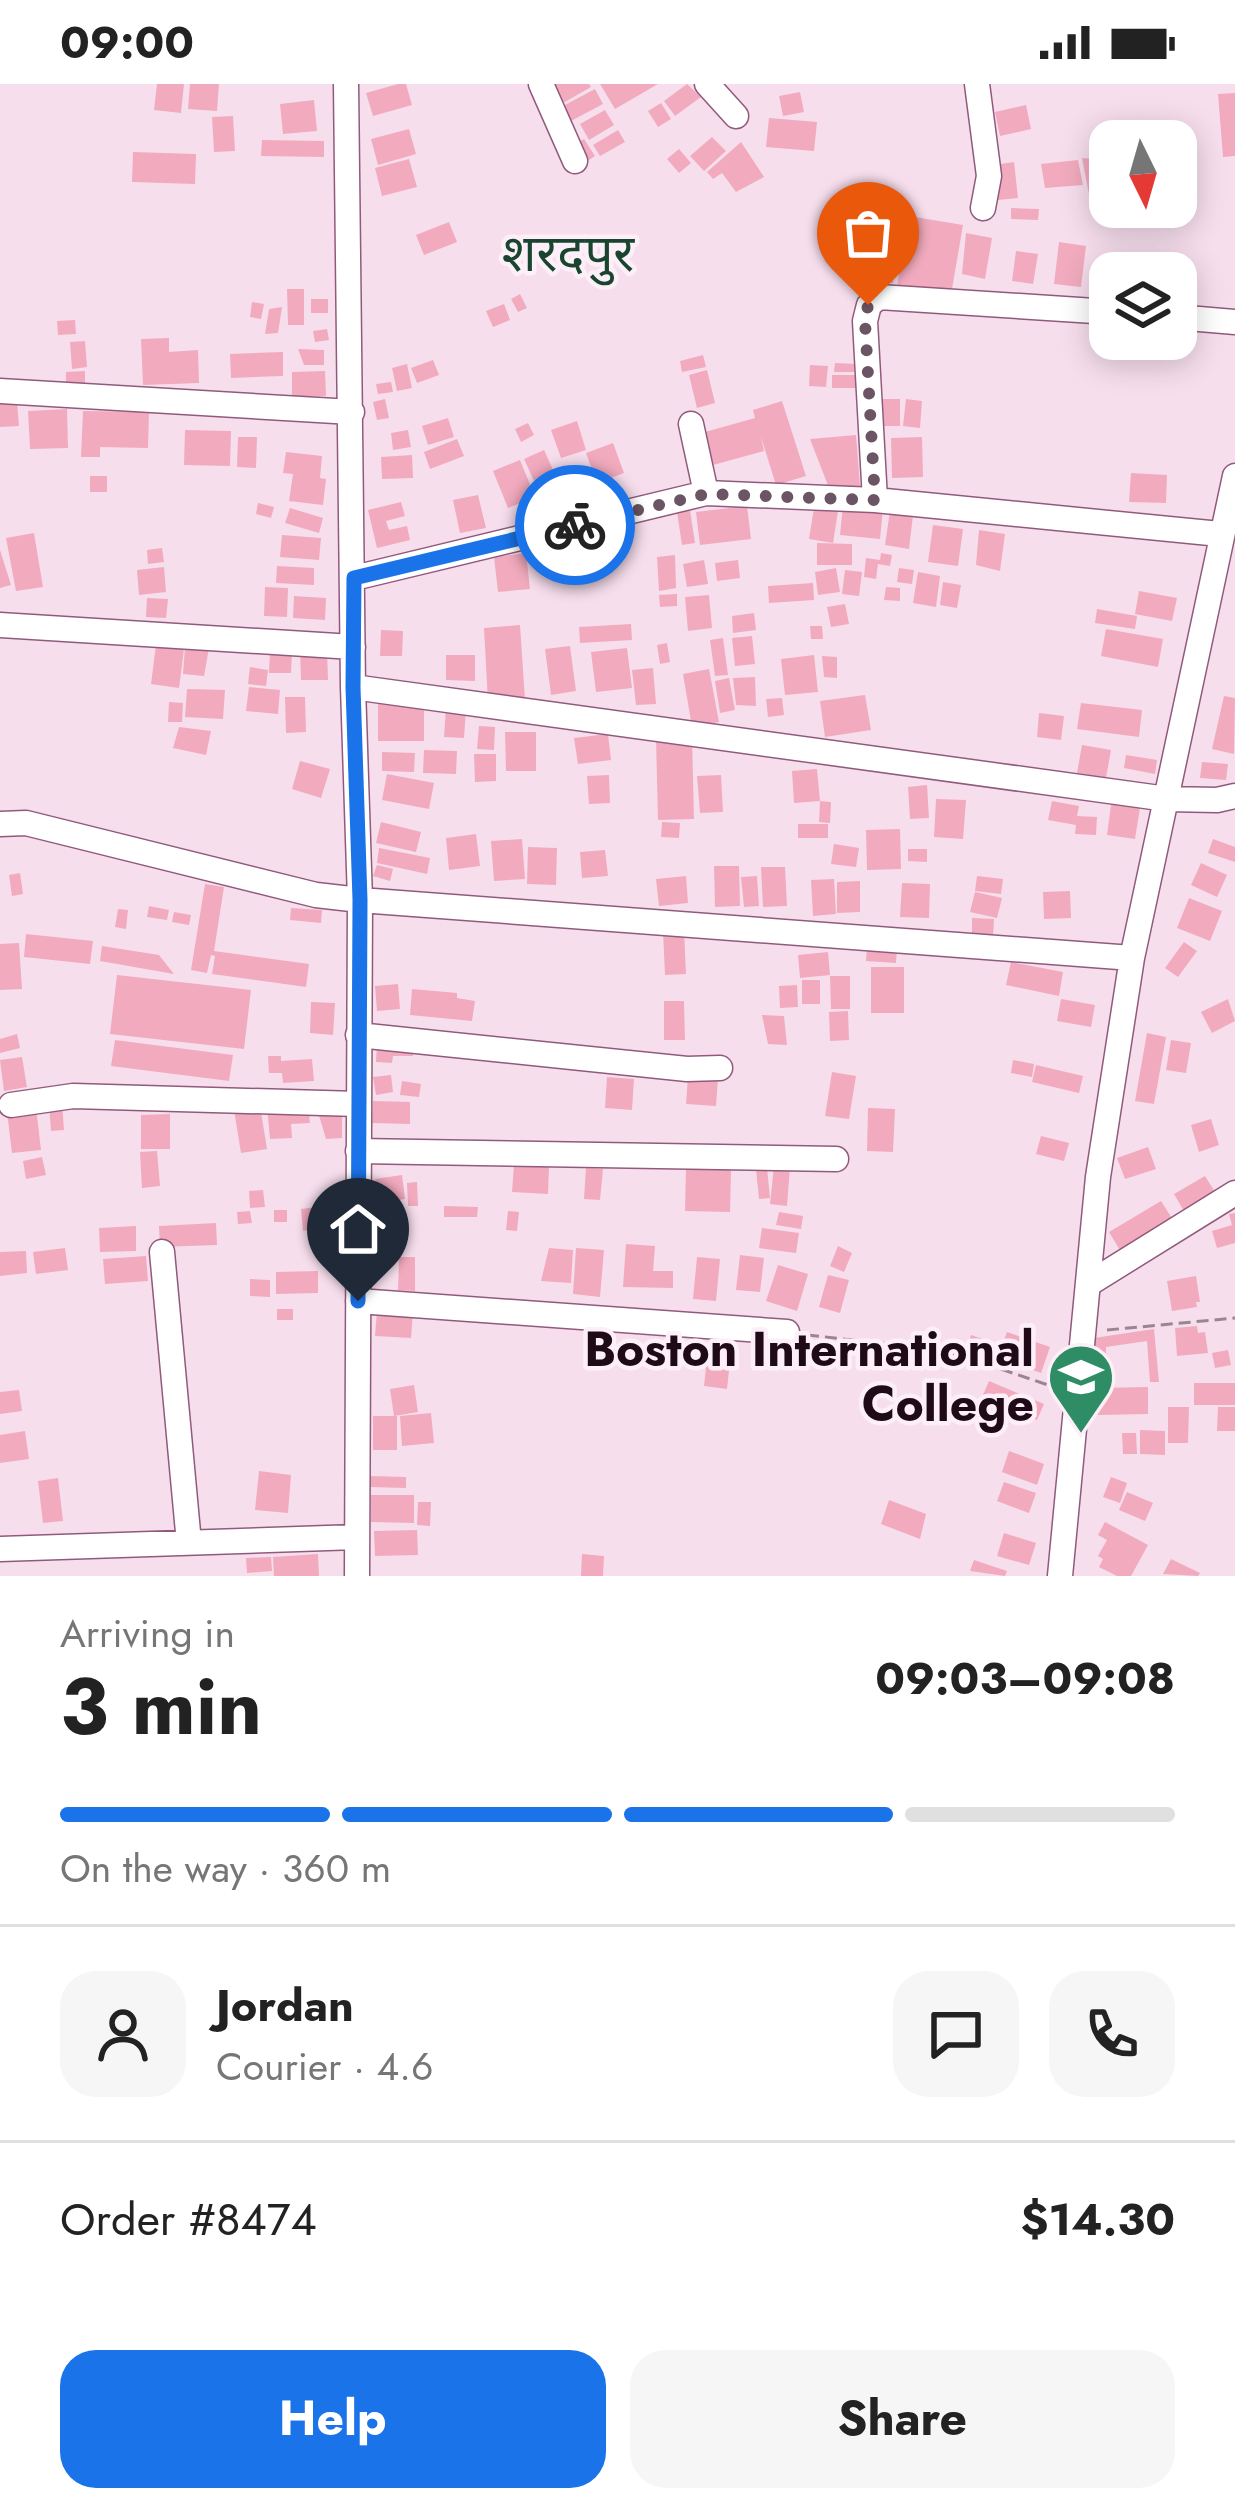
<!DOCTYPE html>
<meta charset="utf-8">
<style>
body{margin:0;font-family:Jost,"Noto Sans Devanagari",sans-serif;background:#f6f6f6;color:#222;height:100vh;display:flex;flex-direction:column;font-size:45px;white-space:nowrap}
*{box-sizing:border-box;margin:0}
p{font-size:39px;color:#767676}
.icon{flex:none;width:66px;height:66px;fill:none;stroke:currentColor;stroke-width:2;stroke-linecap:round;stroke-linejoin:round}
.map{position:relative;height:1492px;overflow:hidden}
.panel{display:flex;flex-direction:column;background:#fff;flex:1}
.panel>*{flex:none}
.needle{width:78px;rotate:175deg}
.fabs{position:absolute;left:1089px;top:36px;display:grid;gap:24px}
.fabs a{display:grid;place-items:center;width:108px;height:108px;border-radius:24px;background:#fff;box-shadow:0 6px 30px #0003;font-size:60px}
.pin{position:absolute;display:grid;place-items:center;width:102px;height:102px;color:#fff;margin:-123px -51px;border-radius:50% 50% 50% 0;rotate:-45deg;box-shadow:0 0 12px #0007}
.pin .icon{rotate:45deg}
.courier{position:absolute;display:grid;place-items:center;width:120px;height:120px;margin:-60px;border:9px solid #1a73e8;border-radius:50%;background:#fff;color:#222;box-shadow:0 3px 15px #0007}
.headline em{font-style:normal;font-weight:700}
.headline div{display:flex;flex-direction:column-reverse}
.headline{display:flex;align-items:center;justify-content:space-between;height:204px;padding:0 60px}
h1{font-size:78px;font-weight:700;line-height:90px}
.bar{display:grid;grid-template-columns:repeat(4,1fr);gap:18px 12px;align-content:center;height:144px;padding:0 60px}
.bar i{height:15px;border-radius:9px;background:#e0e0e0}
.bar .selected{background:#1a73e8}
.bar p{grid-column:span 4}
.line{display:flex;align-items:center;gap:30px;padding:0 60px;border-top:3px solid #e0e0e0}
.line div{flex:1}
.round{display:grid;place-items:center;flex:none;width:126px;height:126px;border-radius:36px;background:#f6f6f6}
.button{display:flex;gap:24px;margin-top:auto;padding:24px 60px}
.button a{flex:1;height:138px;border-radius:36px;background:#1a73e8;color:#fff;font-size:48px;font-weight:700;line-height:138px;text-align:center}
.button a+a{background:#f6f6f6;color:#222}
.status{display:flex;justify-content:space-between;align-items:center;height:84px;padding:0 60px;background:#fff;direction:ltr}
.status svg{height:33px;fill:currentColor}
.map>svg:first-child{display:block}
.building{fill:#f2abbe}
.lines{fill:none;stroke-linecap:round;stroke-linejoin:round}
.minor-casing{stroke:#915a7d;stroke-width:27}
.path{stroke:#9c8593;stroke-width:3;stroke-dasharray:12 6;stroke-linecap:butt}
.minor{stroke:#fff;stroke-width:24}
.done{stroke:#6b5463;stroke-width:12;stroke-dasharray:0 21.6}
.route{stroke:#1a73e8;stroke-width:15}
.labels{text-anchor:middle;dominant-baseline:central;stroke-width:9;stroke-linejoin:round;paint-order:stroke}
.poi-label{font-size:48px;font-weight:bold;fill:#1f0a18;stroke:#fceff7;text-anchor:end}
.neighbourhood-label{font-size:51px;fill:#184430;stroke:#fceff7}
</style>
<div class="status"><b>09:00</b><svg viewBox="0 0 49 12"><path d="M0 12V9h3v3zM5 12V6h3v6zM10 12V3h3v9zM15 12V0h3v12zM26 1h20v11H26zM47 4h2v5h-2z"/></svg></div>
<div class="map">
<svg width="1235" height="1492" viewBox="0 0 1235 1492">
<rect width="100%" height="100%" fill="#f7deed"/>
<path class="building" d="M157,0h27l-3,29 -27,-3z
M190,0h29l-2,27 -29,-2z
M398,0h8l6,21 -39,11 -7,-23z
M552,0h37l2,3 -28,16z
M600,0h58l-43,25z
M687,0l14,13 -26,19 -11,-15z
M595,5l8,15 -32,17 -8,-15z
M800,8l4,20 -21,4 -4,-20z
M1235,9v63l-12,1 -5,-63z
M314,16l3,31 -34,3 -3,-30z
M661,19l10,16 -13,8 -10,-16z
M1026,21l5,24 -31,7 -5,-24z
M605,26l9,15 -25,15 -9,-16z
M233,32l2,35 -21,1 -2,-35z
M769,34l48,4 -3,29 -48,-4z
M409,45l7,25 -38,11 -7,-26z
M618,46l7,12 -25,14 -7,-11z
M712,53l14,14 -22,20 -14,-15z
M584,55l11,17 -9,6 -12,-17z
M262,56l62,1v16l-63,-1z
M741,58l23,35 -28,15 -14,-19 -9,6 -6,-7z
M679,65l12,14 -12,10 -12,-14z
M133,68l63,2 -1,30 -63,-2z
M1082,74l23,2 3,30 -19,4z
M409,75l8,28 -35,9 -7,-28z
M1078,76l5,25 -38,3 -4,-24z
M1014,78l4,36 -20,2 -4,-35z
M868,115l34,4 -7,58 -34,-3z
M1011,124l28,1 -1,11 -27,-1z
M909,132l54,9 -12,70 -54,-9z
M449,138l8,20 -33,13 -8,-20z
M966,149l26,5 -7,41 -23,-5z
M1059,158l27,4 -5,41 -27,-3z
M1016,167l22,3 -5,30 -21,-3z
M872,181h20l1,18h-21z
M287,205h17v36h-16z
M520,210l7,14 -9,4 -7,-13z
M311,215h17v14h-17z
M252,218l12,2 -3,15 -11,-2z
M504,220l6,16 -17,7 -7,-16z
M282,223l-4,26 -13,1 4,-25z
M75,236l1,14 -18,1 -1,-14z
M327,245l2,11 -14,2 -2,-11z
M169,254v14l29,-2 1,33 -56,2 -2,-46z
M85,257l2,26 -15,2 -2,-27z
M298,265l26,1v15h-20z
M283,268v24l-52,2 -1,-24z
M703,271l3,12 -24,5 -2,-11z
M433,276l6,15 -22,8 -6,-15z
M835,279l21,1v8h-22z
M407,280l5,24 -15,3 -5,-23z
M810,281l18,1 -2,21 -17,-1z
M707,286l8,33 -18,5 -8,-33z
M85,287v14h-19v-13z
M325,287l1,25 -34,1v-25z
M832,291h28l1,13h-29z
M391,298l2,10 -15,2 -2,-10z
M385,315l4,19 -12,2 -4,-18z
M880,315h20v27h-20z
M906,315l16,2 -2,27 -17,-2z
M782,317l24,75 -30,9 -15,-48 3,14 -51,14 -8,-33 50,-14 -2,-8z
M17,318l2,24 -19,1v-24z
M67,325l1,39 -38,1 -2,-38z
M83,327l66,1 -1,36 -48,-1v10h-19z
M448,334l6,19 -26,8 -6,-19z
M577,337l9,29 -25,8 -10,-28z
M528,339l6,12 -13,7 -6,-13z
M185,346l46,1 -1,35 -46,-1z
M408,346l3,17 -18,3 -2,-17z
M856,351l4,51 -31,2 -19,-49z
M238,353h19l-1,31 -19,-1z
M922,353l1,40 -31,1 -1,-40z
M457,355l7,17 -34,13 -6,-17z
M613,359l11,30 -27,10 -11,-30z
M544,366l9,20 -9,4 11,23 -11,6 -20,-44z
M286,368l36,4 -2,22 6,1 -3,26 -34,-4 4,-27 -10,-1z
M412,371l1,23 -31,1 -1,-22z
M520,376l15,37 -27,11 -15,-37z
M577,384l8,24 -27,9 -8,-24z
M1131,389l36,2 -1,28 -37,-1z
M90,392h17v16h-17z
M478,411l8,33 -26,5 -7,-33z
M401,418l4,14 -19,5 3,9 18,-4 3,14 -33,8 -9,-38z
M815,418l24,3 -6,38 -24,-4z
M258,419l16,4 -3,11 -15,-4z
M843,421l40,4 -3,30 -40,-4z
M747,422l4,33 -51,6 -4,-33z
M290,424l33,10 -4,15 -34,-10z
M690,426l5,33 -13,2 -5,-33z
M890,427l23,4 -4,34 -24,-4z
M614,441l2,33h-12l1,12 -32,1 -2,-44z
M933,441l30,4 -5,37 -30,-4z
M979,446l26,4 -5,37 -24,-6z
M34,449l9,54 -27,4 -10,-53z
M282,451l39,3 -2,22 -39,-3z
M817,459l35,1v21h-35z
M162,464l2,14 -16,2 -1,-14z
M0,466l11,35 -11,3z
M526,469l4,36 -32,3 -4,-35z
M881,469l11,2 -2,11 -12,-2 -2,15 -12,-2 2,-19 14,2z
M675,471l1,33 -17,3 -2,-34z
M704,476l4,24 -21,3 -4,-23z
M738,476l2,18 -23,3 -2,-18z
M277,482l37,2v17l-38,-2z
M164,483l2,25 -27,3 -2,-25z
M836,484l4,24 -22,3 -3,-23z
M899,484l15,2 -2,14 -15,-2z
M845,486l17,2 -3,24 -17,-2z
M918,488l22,4 -4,31 -23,-4z
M943,498l18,3 -4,23 -17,-3z
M813,499l1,17 -45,3 -1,-17z
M265,503l23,1 -1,29 -23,-1z
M886,503l14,1v13l-16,-1z
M1139,507l38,7 -5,23 -37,-7z
M677,510v12l-17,1 -1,-12z
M709,511l3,33 -24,3 -3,-34z
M294,512l32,2 -1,22 -32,-2z
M147,514l21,1 -2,19 -20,-1z
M845,520l4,20 -18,3 -4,-20z
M1097,525l40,7 -2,13 -40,-6z
M754,529l2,17 -23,3 -1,-17z
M631,540l1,16 -52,3 -1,-16z
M520,541l5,75 -37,2 -4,-74z
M810,542h12l1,13h-12z
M1106,545l57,10 -5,28 -57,-11z
M381,546l22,1 -1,25h-22z
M752,552l3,28 -20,2 -3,-28z
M723,554l5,37 -13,1 -5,-36z
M667,559l3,19 -10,2 -3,-19z
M156,561l28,4 -5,39 -28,-4z
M570,562l6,45 -25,4 -6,-46z
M185,563l24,1 -5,28 -21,-2z
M627,564l5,40 -36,4 -5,-40z
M300,565h27l1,31h-27z
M270,566l22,1 -1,22h-22z
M446,571h29v26l-29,-1z
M814,571l4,37 -33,3 -4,-36z
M822,572l15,1v21l-13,-1z
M250,583l18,3 -2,16 -18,-2z
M653,584l3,36 -20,1 -4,-35z
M709,585l10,53 -27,5 -9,-53z
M755,593l1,29 -20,-1 -3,-27z
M729,594l6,32 -15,3 -5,-32z
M249,603l31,3 -2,24 -32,-3z
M187,605l38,1 -2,29 -38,-2z
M865,611l6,35 -46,7 -5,-36z
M1224,612l11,2 -1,56 -22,-5z
M285,613h20l1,35 -20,1z
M782,614l2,17 -16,2 -2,-18z
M378,616h46v41h-46z
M169,618l14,1 -1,19h-14z
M1081,619l61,7 -3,27 -62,-8z
M446,623l20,2 -2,29 -20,-1z
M1039,629l25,3 -3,24 -24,-3z
M479,642l16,1 -1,23 -17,-1z
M179,643l32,4 -5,24 -33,-7z
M505,648h31v39h-30z
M608,650l3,26 -33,4 -4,-26z
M692,653l2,82 -36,1 -2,-82z
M1082,661l29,5 -5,28 -29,-5z
M424,666l33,1 -1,23 -33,-1z
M382,668l33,1 -1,19 -32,-1z
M474,670h22v27l-21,1z
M1126,671l31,5 -2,14 -31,-6z
M300,677l30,8 -9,29 -29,-9z
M1202,678l26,2 -2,16 -26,-2z
M817,685l3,32 -26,2 -2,-32z
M387,690l47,9 -5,26 -47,-9z
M609,691l1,28 -21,1 -2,-28z
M721,691l2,37 -23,1 -3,-37z
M927,701l2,33 -19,1 -2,-32z
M1112,714l29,4 -6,37 -28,-4z
M936,715l30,1 -3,39 -29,-2z
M820,717l11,1 -1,21 -11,-1z
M1052,717l27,5 -2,10 20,1 -1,18 -21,-1 1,-9 -28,-5z
M381,738l40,10 -5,20 -40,-9z
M662,738l18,1 -1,15 -18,-1z
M798,740h30v14h-30z
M900,745l1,40 -34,1 -1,-40z
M476,750l4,32 -31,4 -3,-32z
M522,755l3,40 -31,2 -3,-40z
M1213,755l22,8v15l-27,-9z
M834,760l25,4 -3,19 -25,-3z
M528,763l29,1 -1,37 -29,-1z
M379,764l51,10 -3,16 -50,-11z
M908,765h19v13l-19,-1z
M605,766l3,26 -26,2 -2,-26z
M1201,779l26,12 -10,22 -26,-12z
M377,781l16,4 -3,12 -17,-5z
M714,782h25l1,40 -25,1z
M761,783h24l2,39 -24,1z
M20,789l3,21 -11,2 -3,-21z
M686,792l2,27 -29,3 -3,-27z
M757,792l2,30 -15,1 -3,-30z
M977,792l26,3 -2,15 -26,-3z
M834,795l2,35 -23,2 -2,-36z
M860,797v31l-23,1v-31z
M902,799l28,1 -1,34 -29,-1z
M205,800l19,3 -10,64 95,13 -3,23 -94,-13 3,-18 -4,-1 -4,18 -16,-3z
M1070,807l1,27 -27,1 -1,-27z
M975,808l27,6 -5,20 -27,-6z
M1189,814l33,13 -12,30 -33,-13z
M149,822l20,4 -2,10 -20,-3z
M291,824l31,2 -1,13 -31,-3z
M118,825l10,1 -2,19 -11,-2z
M174,828l17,3 -2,10 -17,-3z
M972,834l22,1 -1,18 -21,-1z
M684,846l2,44 -21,1 -2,-44z
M26,850l67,7 -3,23 -66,-7z
M1184,858l13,9 -19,26 -13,-9z
M19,859l3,46 -22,1v-46z
M102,862l57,9 15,19 -74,-13z
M867,862l30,2 -1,15 -30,-2z
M828,868l2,23 -30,3 -2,-23z
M1011,878l52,10 -4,24 -53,-11z
M871,883h33v46h-33z
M117,891l134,15 -7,59 -134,-15z
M830,892h20v33h-19z
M802,896h18v24h-18z
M398,900l2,25 -23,2 -2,-25z
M797,901l1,22 -18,1 -1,-22z
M412,905l45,4v5l18,3 -3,20 -62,-6z
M1061,915l34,6 -4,22 -34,-6z
M1228,915l7,22 -23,12 -11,-21z
M664,917h20l1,39h-21z
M311,918l24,1 -2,32 -23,-2z
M848,927l1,29 -19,1 -1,-29z
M762,931l22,1 3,29 -19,-1z
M1147,949l19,4 -12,67 -19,-3z
M17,950l3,14 -20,5v-14z
M115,956l118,15 -4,26 -118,-15z
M1171,956l20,3 -5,30 -20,-3z
M377,959l36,1v12h-20l-1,7 -16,-1z
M268,972h13v5l31,-2 2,22 -31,2 -1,-10h-13z
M22,973l5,30 -23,4 -4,-31z
M1013,976l21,4 -2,13 -21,-4z
M1036,981l47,11 -4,17 -47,-11z
M832,988l24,4 -7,43 -24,-3z
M391,991l2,17 -17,3 -3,-18z
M688,992l30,2 -2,28 -30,-2z
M607,993l27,2 -2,31 -27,-2z
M402,997l19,3 -2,13 -19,-2z
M373,1017l37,1v22l-38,-1z
M62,1019l2,27 -13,1 -2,-27z
M308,1020l2,19 -19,1 1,14 -22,1 -3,-33z
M260,1022l7,43 -26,4 -7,-43z
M36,1024l5,42 -29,3 -5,-41z
M868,1024l27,1 -2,43 -26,-1z
M342,1027v27l-16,1 -8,-27z
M170,1030v35h-29v-34z
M1211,1035l8,26 -20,7 -8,-27z
M1041,1052l28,7 -5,18 -28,-7z
M1148,1063l8,22 -31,10 -8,-21z
M157,1067l3,35 -18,2 -2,-36z
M42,1073l4,18 -20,4 -3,-18z
M514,1081l35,2 -1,27 -36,-2z
M774,1082l16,1 -3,39 -17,-2z
M586,1084l17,1 -3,31 -16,-1z
M767,1084l3,30 -11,1 -3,-30z
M686,1085l45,1 -1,42 -45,-1z
M402,1091l3,24 -27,4 -3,-24z
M1205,1092l10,16 -31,19 -10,-17z
M417,1098l1,24h-10l-1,-23z
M263,1106l2,17 -15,1 -1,-17z
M1161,1117l12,19 -52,32 -12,-20z
M444,1122l34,1 -1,10h-33z
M317,1123l3,21 -17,3 -2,-22z
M274,1126h13v12h-13z
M250,1127l2,12 -14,1 -1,-12z
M508,1127l11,1 -2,19 -11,-1z
M779,1128l24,4 -2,13 -25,-4z
M1235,1129v30l-18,5 -5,-17 20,-6 -3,-11z
M216,1139l1,22 -57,2 -1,-21z
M136,1142v25l-36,1 -1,-24z
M762,1144l37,5 -3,20 -37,-5z
M392,1145v14l-24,1 -1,-14z
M626,1160l29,2 -2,25h20v17l-50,-1z
M838,1162l14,7 -8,19 -14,-6z
M65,1164l3,22 -32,4 -3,-22z
M549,1164l24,2 -2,33 -30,-2z
M576,1164l28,2 -4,47 -27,-3z
M26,1167l1,22 -27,3v-24z
M740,1171l24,3 -4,34 -24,-2z
M146,1172l2,25 -43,3 -2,-25z
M399,1173h16v34l-17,-1z
M697,1173l23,2 -4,42 -23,-2z
M778,1181l30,9 -11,37 -31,-10z
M318,1187v22l-42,1v-22z
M828,1191l21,5 -9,33 -21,-6z
M1196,1192l4,26h-4l1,5 -25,4 -5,-30z
M250,1195l20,1v17l-20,-1z
M277,1225h16v11h-16z
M377,1227l36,2 -2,25 -36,-2z
M1197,1242l1,7 7,-1 3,21 -31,3 -2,-28z
M1154,1245l5,53h-9l-3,-41 -41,6v24h-12v-33z
M1007,1248l43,15 -9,26 -74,-26 4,-12 31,11z
M709,1256l23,3 -5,46 -23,-3z
M1228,1266l3,15 -16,3 -3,-15z
M989,1297l55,23 -7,16 -55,-23z
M1194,1299h41v22h-41z
M414,1301l4,27 -24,4 -4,-27z
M1148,1303v27l-50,1 -1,-27z
M19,1306l3,21 -22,3v-22z
M1168,1323h21l-1,36h-20z
M1218,1323h17v24h-18z
M431,1329l3,30 -32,3 -2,-30z
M373,1332h24v34h-24z
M1140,1346l25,1v24l-25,-1z
M25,1347l4,28 -29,4v-28z
M1122,1349h14l1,21h-14z
M1009,1367l35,13 -7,21 -35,-13z
M259,1387l32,4 -3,38 -33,-3z
M369,1392l37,1v11l-37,-1z
M1111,1393l16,6 -7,20 -17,-6z
M58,1394l5,43 -20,2 -5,-42z
M1004,1398l32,11 -7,20 -32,-12z
M1127,1408l26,11 -8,18 -26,-11z
M371,1411h43v28l-43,-1z
M889,1416l37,14 -6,25 -39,-15z
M418,1418h13l-1,24 -13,-1z
M1105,1438l43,23 -17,31h-14l-18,-9 4,-8 -5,-3 9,-16 -9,-5z
M417,1446l1,25 -43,1 -1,-25z
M1004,1449l32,10 -7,22 -32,-9z
M318,1470l1,22h-45l-1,-19z
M582,1470l22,2 -1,20h-22z
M271,1473l1,14 -25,2 -1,-15z
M1171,1475l29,14 -2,3 -35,-2z
M974,1476l33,11 -2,5 -35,-5z"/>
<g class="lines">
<g class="minor-casing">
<path id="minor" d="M346,0l7,603 7,213 -3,676
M541,0l34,77
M707,0l29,32
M977,0l12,92 -6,32
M1176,233l59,5
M0,307l352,21
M691,340l15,69
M875,416l-10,-179 4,-16 10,-8 231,15
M354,494l352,-85 169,7 345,34
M0,541l353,22
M353,603l814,112 50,1 18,-4
M0,740l26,-1 290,72 44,5 772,58
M358,951l329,34 33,-1
M11,1021l62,-9 285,8
M358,1067l478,8
M162,1168l27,291
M1090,1199l145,-90
M358,1217l429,31
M0,1465l357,-12
M1060,1492l38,-399 34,-219 103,-482"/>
</g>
<path class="path" d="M1107,1246l128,-12
M807,1251l137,15 110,37"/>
<use href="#minor" class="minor"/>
</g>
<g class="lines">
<path class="done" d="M575,441l131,-31 169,6 -10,-179 3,-16"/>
<path class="route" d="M358,1217l2,-401 -7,-213 1,-109 221,-53"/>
</g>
<defs>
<g id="university-pin" transform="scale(3.45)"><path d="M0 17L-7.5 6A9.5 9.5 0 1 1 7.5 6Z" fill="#2f8d65" stroke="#fceff7"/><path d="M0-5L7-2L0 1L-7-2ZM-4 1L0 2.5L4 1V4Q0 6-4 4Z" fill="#fff"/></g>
</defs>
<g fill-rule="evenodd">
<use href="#university-pin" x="1081" y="1293"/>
</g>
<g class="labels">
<g class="poi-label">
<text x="1034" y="1265">Boston International<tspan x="1034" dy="55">College</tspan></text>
</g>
<g class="neighbourhood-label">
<text x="568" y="169">शरदपुर</text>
</g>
</g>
</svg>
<div class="fabs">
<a><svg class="needle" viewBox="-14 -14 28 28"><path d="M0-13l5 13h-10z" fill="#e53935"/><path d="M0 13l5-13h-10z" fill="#767676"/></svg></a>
<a><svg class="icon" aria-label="layers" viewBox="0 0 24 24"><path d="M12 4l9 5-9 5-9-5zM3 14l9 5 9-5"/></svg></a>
</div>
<div class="pin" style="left:868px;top:221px;background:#ea580c"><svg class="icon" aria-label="bag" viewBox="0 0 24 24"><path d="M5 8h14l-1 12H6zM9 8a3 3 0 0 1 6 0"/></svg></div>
<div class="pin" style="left:358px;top:1217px;background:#1f2937"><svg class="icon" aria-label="home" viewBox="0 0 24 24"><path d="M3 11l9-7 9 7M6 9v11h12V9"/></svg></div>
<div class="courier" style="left:575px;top:441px"><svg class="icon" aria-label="bike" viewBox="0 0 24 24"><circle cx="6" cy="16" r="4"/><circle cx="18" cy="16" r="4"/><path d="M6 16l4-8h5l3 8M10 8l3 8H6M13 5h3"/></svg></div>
</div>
<section class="panel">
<div class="headline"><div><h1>3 min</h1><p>Arriving in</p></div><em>09:03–09:08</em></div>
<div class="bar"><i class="selected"></i><i class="selected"></i><i class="selected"></i><i></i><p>On the way · 360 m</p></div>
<div class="line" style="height:216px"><a class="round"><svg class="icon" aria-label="person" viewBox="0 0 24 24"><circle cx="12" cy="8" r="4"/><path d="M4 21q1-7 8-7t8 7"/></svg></a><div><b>Jordan</b><p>Courier · 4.6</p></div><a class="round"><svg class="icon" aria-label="chat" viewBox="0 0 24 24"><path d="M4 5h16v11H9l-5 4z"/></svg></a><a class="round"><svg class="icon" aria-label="phone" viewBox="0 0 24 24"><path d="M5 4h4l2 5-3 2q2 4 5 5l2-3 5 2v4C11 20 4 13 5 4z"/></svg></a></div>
<div class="line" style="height:156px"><div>Order #8474</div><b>$14.30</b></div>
<div class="button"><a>Help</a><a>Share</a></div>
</section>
